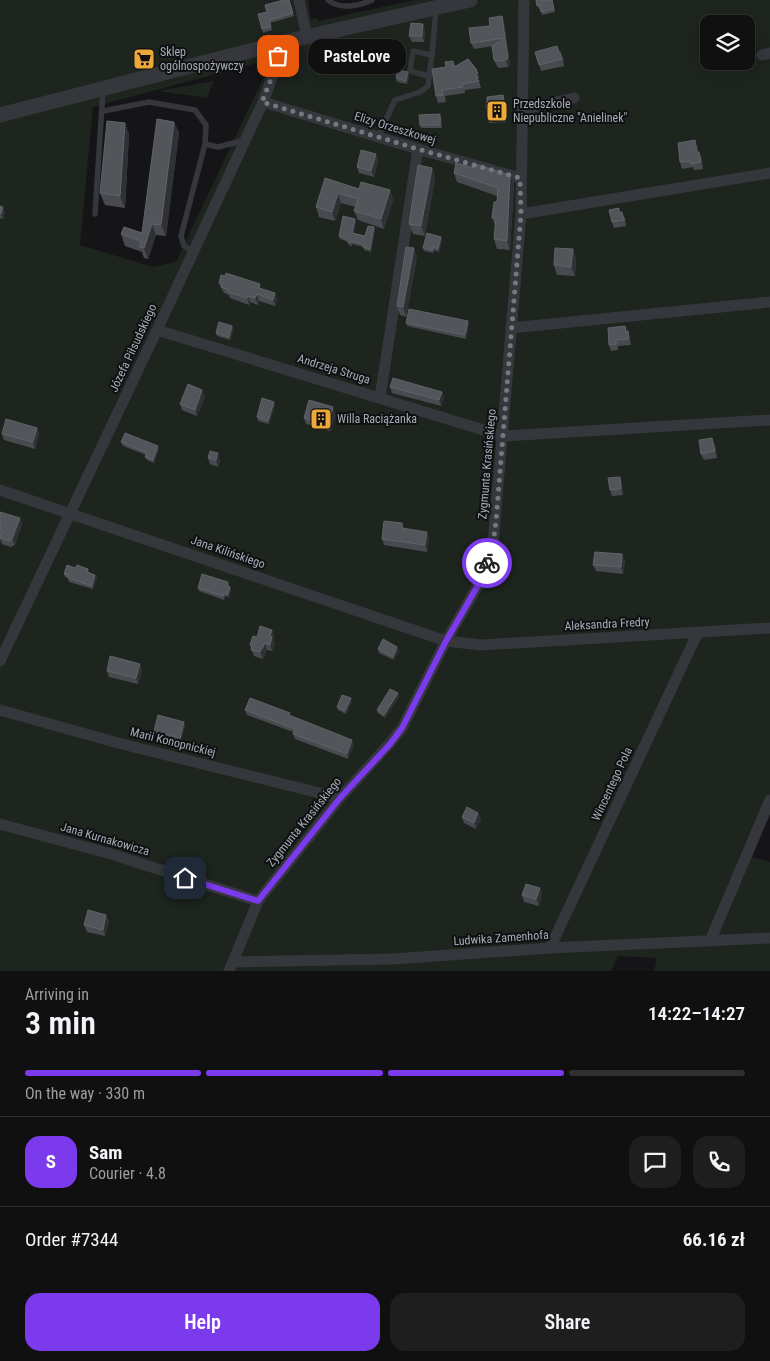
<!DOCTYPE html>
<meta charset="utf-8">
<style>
body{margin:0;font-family:"Roboto Condensed",sans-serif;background:#1e1e1f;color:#f1f3f6;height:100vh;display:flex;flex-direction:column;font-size:19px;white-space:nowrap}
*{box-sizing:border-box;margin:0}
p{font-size:16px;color:#9c9d9f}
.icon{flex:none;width:28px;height:28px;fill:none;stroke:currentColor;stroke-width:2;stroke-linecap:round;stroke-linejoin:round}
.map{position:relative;height:971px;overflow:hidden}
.panel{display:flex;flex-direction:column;background:#101011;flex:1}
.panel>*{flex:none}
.tools{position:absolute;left:700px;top:15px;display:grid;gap:10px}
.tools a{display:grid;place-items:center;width:55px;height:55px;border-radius:10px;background:#101011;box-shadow:0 5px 20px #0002,0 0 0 1px #303031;font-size:25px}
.pin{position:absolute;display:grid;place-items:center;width:42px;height:42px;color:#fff;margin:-21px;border-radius:10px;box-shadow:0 2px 8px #0006}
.courier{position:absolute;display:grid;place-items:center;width:50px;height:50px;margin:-25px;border:4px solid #7c3aed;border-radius:50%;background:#fff;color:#222;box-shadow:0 1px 6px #0007}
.bubble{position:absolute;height:35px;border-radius:15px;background:#101011;box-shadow:0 5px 20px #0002,0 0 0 1px #303031;font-size:16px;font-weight:600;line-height:35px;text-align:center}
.head em{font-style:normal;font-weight:600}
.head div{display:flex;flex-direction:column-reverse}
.head{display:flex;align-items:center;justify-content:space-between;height:85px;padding:0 25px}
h1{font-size:32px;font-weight:600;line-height:38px}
.bar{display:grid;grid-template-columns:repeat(4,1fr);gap:8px 5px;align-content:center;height:60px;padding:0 25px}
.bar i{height:6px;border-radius:4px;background:#303031}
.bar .selected{background:#7c3aed}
.bar p{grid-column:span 4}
.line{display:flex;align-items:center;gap:12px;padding:0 25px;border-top:1px solid #303031}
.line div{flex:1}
.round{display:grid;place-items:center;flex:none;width:52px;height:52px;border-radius:15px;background:#1e1e1f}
.button{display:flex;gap:10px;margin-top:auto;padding:10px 25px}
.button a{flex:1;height:58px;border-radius:15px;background:#7c3aed;color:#fff;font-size:20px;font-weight:600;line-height:58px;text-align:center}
.button a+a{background:#1e1e1f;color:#f1f3f6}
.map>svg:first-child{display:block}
.green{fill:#1d251e;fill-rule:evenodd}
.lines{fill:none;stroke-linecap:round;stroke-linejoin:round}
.service{stroke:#36373c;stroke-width:5.5}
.minor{stroke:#36373c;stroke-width:11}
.tertiary{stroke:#36373c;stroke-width:15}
.wall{fill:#484a4f}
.shaded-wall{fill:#2f3134}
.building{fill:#52555a;stroke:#606369}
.done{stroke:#74787f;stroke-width:5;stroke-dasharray:0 9}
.route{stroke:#7c3aed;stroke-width:6}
.labels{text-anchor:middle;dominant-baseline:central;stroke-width:4;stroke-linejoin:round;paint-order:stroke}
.poi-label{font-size:12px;fill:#a7adb7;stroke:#101012;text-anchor:start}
.street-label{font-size:12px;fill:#a7adb7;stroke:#101012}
</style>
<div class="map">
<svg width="770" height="971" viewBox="0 0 770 971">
<rect width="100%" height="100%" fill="#151517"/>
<path class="green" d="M0,0h308l3,19 6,-1 1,3 97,-21h355v814l-18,43 18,5v109h-116l3,-13 -39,-2 -7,15h-611zM709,24h37v37h-37zM268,60l-1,10 -91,192 -23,5 -73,-22 13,-138z
M214,81l-7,17 -49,-7z"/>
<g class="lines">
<path class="service" d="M328,0c12,10 31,6 44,0
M432,55l4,-45
M103,111l46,-9 46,8 11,15 -1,19 13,3 27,-7
M378,137l17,-37 25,-8 8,-6 4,-31 -19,-4 -3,20 19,5
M95,214l8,-124
M193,252l-9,-6 -3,-10 24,-92"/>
<path class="minor" d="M299,0l8,37
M762,55l8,-2
M263,102l155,47 102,29
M522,110l52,-12
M521,214l249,-41
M511,328l259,-26
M157,330l346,106 267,-16
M380,398l38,-249
M0,490l446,151 35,4 289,-17
M0,661l157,-331 106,-228 12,-33 5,-26
M0,710l118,33 222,55
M0,824l111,30 147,47
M710,941l60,-141
M550,948l148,-316
M233,962l160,-3 157,-11 220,-10
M229,971l29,-70 82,-103 50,-55 12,-15 44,-87 35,-61 12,-36 28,-330 3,-214"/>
<path class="tertiary" d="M0,115l280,-72 190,-43"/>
</g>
<path class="wall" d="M289,0l5,16 -24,7 2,7 -9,3 -1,-4 5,-17z
M536,0h16l3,12 -13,3 -1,-6h-2z
M502,16l2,7 6,41 -2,3 -9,1 -2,-2 -3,-6 -1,-14 -19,3 -3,-6 19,-17z
M423,24l2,6 -1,12h-12l-3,-6z
M559,52l4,6 1,8 -23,5 -2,-6z
M453,61l2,5 22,4 2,6v4l2,8 -16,2v3l-20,3 1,6 -8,1 -2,-7z
M408,72l1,4 -2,8 -10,-2 -1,-4z
M503,95l4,19h-2l1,8 -17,1 -1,-3 -1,-15z
M441,117l1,11h-21l-1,-3z
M174,122l5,11 -13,103 -10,-1 -8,24 -4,-1 -2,-6 -17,-6 -4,-12 21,-1z
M125,123l4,12 -4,73 -20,-3 -5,-12z
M698,147v5h1l3,6 1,11 -9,1 -1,-3 -11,2 -2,-7z
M376,154l2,6 -4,17 -15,-4 -2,-6z
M432,168l3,10 -10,58 -12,-2 -4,-10z
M474,168l36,7 4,9 -4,66 -13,-1 -3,-10 1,-14 -3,-7 5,-16v-6l-40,-14 -3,-9z
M325,178l34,11 31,1 3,10 -9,29 -26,-9 -4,-9 2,-4 -15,-4 -6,18 -16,-4 -3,-10z
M0,206l5,6 -2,7 -3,-1z
M620,212l5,6 1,8 -12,2 -2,-6z
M355,219l1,4 -2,10 11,3 9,-9 1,3 -4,22 -7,-2 -1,-3 -11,-3 -1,3 -5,-6 -6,-2 -1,-3z
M441,237l1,3 -3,12 -5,-2 -1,3 -9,-2 -1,-3z
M573,249l3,10 -1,17 -18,-1 -3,-10z
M417,257l-11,60 -6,-2 -3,-9z
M219,283l43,6 13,4 2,7 -2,6 -16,-5 -1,4 -8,-3 -1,3 -19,-7 -1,-3 -5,-2z
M406,323l63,1 -3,15 -59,-13z
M232,326l2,3 -4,11 -13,-4 -1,-3z
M627,331l3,7 1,7 -13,1v4l-7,1 -2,-6z
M390,387l52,5 2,5 -3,9 -49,-13z
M205,397l-8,19 -15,-6 -2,-6z
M275,405l-6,19 -11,-3 -1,-4z
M336,414l-6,17 -24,-7 -2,-6z
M37,428l2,6 -4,15 -31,-9 -2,-6z
M121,442l38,7 -5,14 -7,-3 -2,-3 1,-2 -23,-9z
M715,444l2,14 -13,2 -3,-6z
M208,458l12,2 -2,7 -8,-3z
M620,477l2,7 1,11 -11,1 -2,-6z
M0,512l22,12 -7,21 -4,2 -9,-3 -2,-5z
M402,523l2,6 25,9 -2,14 -43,-7 -2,-6z
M622,554l3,7 -2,13 -27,-3 -3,-6z
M75,568l13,1 1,4 6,2 2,3 -4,11 -24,-7 -1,-4 -3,-1 -1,-3z
M228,582l1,4 1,1 1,3 -2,7 -4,-1 -1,4 -25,-9 -1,-3z
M272,630l2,6 -1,4 2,3 -3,8 -5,-1 -4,9 -9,-3 -4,-11 7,-8z
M378,649l21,1 -5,10 -15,-7z
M142,670l-4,14 -29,-7 -2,-6z
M398,693l1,4 -14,21 -7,-5 -1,-3z
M352,702l-6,12 -8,-4 -1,-3z
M245,710l46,6 63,29 -6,14 -53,-20 -2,-5v-2l-46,-17z
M185,725l-4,16 -26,-7 -1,-3z
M478,813l3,6 -5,10 -12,-6 -2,-6z
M540,888l2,6 -3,12 -15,-4 -2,-7z
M106,915l3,6 -4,15 -18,-4 -3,-7z"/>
<path class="shaded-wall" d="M502,16l2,7 3,21 -2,-6z
M423,24l2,6 -1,12 -2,-6z
M505,39l2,6 3,19 -2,3 -2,-7z
M477,70l2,6 1,8 -1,-3 -1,1 -2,-11z
M408,72l1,4 -2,8 -1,-3z
M174,122l5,11 -13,103 -5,-11z
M125,123l4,12 -4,73 -5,-12z
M695,140l3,7 1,12 -2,-7z
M699,152l3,6 1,11 -2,-7z
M376,154l2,6 -4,17 -3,-6z
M432,168l3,10 -10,58 -4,-10z
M510,175l4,9 -4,66 -3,-9z
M390,190l3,10 -9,29 -3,-10z
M338,193l3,10 -6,18 -3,-9z
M3,207l2,5 -2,7 -2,-5z
M355,219l1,4 -3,13 -1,-3z
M152,224l4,11 -8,24 -4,-11z
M374,227l1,3 -4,22 -1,-3z
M441,237l1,3 -3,12 -1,-3z
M414,248l3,9 -11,60 -3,-10z
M573,249l3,10 -1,17 -4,-9z
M275,293l2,7 -2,6 -2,-6z
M257,294l2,7 -1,4 -3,-7z
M248,296l2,6 -1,3 -2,-7z
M468,321l1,3 -3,15 -1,-4z
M232,326l2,3 -4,11 -1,-3z
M628,331l2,7 1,7 -2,-6z
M202,390l3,7 -8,19 -2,-6z
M442,392l2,5 -3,9 -2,-6z
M274,402l1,3 -6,19 -1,-3z
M333,407l3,7 -6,17 -2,-6z
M37,428l2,6 -4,15 -2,-7z
M712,438l3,6 2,14 -2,-7z
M158,446l1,3 -5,14 -1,-3z
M218,453l2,7 -2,7 -2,-7z
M620,477l2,7 1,11 -2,-6z
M20,518l2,6 -7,21 -3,-6z
M427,532l2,6 -2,14 -2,-7z
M622,554l3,7 -2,13 -2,-7z
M95,575l2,3 -4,11 -1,-3z
M230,587l1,3 -2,7 -1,-3z
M272,630l2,6 -1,4 2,3 -3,8 -2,-6v-9z
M265,643l2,7 -4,9 -3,-7z
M397,647l2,3 -5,10 -1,-3z
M140,664l2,6 -4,14 -2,-6z
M398,693l1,4 -14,21 -1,-3z
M351,698l1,4 -6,12 -1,-3z
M184,722l1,3 -4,16 -1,-3z
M352,740l2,5 -6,14 -1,-5z
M478,813l3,6 -5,10 -2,-6z
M540,888l2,6 -3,12 -3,-7z
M106,915l3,6 -4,15 -2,-6z"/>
<path class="building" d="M284,0h5l4,13 -24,7 2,7 -9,2 -4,-15 9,-2 -2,-7z
M536,0h16l2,9 -13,3 -1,-6h-3z
M502,16l3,22 -34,5 -2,-15 21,-2 -1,-8z
M411,23l12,1 -1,12h-13z
M505,39l3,19 -2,2 -9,1 -3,-1 -2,-14z
M557,46l2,6h1l2,7 -23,6 -4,-13z
M468,59l9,11 -1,1 2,2 -2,2 2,2 -1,2 2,2 -17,3 1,3 -21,3 1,5 -7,1 -4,-27 14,-2 -1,-5 8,-1 1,6z
M398,70l10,2 -2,9 -10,-3z
M503,95l3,15 -2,1 1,7 -17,2 -2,-15h1v-8z
M440,114v11h-20l-1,-10z
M157,119l17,3 -13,103 -9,-1 -8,24 -4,-1 1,-6 -20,-7 3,-7 18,6z
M107,121l18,2 -5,73 -20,-3z
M695,140l2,12h2l2,10 -10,2v-3l-11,1 -2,-19z
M361,150l15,4 -5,17 -14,-4z
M456,163l18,5 1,-4 35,11 -3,66 -13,-2 2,-21h-4l2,-16h3l1,-14 -44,-15z
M418,165l14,3 -11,58 -12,-2z
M325,178l34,11 2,-7 29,8 -9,29 -27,-8 4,-12 -20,-6 -6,19 -16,-5z
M0,206l3,1 -2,7 -1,-1z
M619,208v4h3l2,8 -12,2 -3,-12z
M343,216l12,3 -3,14 13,3 3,-10 6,1 -4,22 -7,-2v-3l-13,-3v2l-5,-5 -6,-2z
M427,233l14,4 -3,12 -5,-2 -1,3 -9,-2z
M406,247l8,1 -11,59 -6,-1z
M555,248l18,1 -2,18 -17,-2z
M226,273l34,11 -1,4 16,5 -2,7 -16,-6 -2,4 -7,-2 -1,2 -19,-6 1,-2 -8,-3 1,-3 -3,-1 2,-8 4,1z
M409,309l59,12 -3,14 -59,-12z
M219,322l13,4 -3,11 -13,-4z
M625,326l1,5h2l1,8 -13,1v4l-7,1 -1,-17z
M393,378l49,14 -3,8 -49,-13z
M188,384l14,6 -7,20 -15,-6z
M262,398l12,4 -6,19 -11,-4z
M309,400l24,7 -5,18 -24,-7z
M6,419l31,9 -4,14 -31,-8z
M125,433l33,13 -5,14 -8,-3 2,-4 -26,-11z
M712,438l3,13 -14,3 -2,-14z
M210,451l8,2 -2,7 -8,-2z
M620,477l1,12 -11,1 -2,-12z
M0,512l20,6 -8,21 -3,2 -9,-3 2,-8h-2z
M384,521l18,2v5l25,4 -2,13 -43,-6z
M595,552l27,2 -1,13 -28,-2z
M67,565l8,3 2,-3 11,4 -1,3 8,3 -3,11 -24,-8 1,-3 -5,-1z
M202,574l26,8 -1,3 3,2 -2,7 -4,-1 -1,3 -25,-8z
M260,626l12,4 -2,6 2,1 -2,8 -5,-2 -5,9 -9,-2 1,-4 -2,-1 3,-9 4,1z
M383,639l14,8 -4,10 -15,-8z
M110,656l30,8 -4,14 -29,-7z
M390,689l8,4 -14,22 -7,-5z
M342,695l9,3 -6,13 -8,-4z
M250,698l40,15 -1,2 63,25 -5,14 -54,-20 2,-5 -50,-19z
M158,715l26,7 -4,16 -26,-7z
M467,807l11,6 -4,10 -12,-6z
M526,884l14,4 -4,11 -14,-4z
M88,910l18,5 -3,15 -19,-5z"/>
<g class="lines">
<path class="done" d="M278,56l-3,13 -13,33 156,47 102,29 1,36 -25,307 -3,23 -6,19"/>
<path class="route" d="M185,878l73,23 82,-103 50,-54 12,-16 44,-87 35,-61 6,-17"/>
</g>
<defs>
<g id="supermarket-square" transform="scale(1.125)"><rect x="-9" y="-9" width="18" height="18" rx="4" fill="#eca838" stroke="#101012"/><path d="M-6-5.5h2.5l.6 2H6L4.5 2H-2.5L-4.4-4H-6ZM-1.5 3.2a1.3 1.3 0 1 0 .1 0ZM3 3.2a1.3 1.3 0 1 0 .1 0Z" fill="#111"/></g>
<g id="building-square" transform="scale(1.125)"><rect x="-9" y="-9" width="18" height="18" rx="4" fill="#eca838" stroke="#101012"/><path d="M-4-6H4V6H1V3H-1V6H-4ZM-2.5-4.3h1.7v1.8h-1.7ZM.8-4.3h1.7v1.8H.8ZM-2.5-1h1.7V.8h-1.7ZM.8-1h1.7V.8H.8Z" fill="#111"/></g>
</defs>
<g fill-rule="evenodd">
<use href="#supermarket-square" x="144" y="59"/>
<use href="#building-square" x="497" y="111"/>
<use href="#building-square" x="321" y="419"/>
</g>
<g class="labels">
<g class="poi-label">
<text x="160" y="52">Sklep<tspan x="160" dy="14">ogólnospożywczy</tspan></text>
<text x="513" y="104">Przedszkole<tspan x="513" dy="14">Niepubliczne "Anielinek"</tspan></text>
<text x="337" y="419">Willa Raciążanka</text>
</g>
<g class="street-label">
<text transform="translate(395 128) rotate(17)">Elizy Orzeszkowej</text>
<text transform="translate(133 348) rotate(-65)">Józefa Piłsudskiego</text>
<text transform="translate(334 369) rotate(17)">Andrzeja Struga</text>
<text transform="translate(487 464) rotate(-85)">Zygmunta Krasińskiego</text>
<text transform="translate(228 552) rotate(19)">Jana Kilińskiego</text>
<text transform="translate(607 624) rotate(-3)">Aleksandra Fredry</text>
<text transform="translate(173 742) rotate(14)">Marii Konopnickiej</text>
<text transform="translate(612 784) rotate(-65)">Wincentego Pola</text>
<text transform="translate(304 822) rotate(-51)">Zygmunta Krasińskiego</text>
<text transform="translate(105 839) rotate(16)">Jana Kurnakowicza</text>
<text transform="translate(501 938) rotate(-4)">Ludwika Zamenhofa</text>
</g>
</g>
</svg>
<div class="tools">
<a><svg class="icon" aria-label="layers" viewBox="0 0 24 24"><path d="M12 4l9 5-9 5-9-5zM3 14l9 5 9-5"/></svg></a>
</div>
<div class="pin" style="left:278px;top:56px;background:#ea580c"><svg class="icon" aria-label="bag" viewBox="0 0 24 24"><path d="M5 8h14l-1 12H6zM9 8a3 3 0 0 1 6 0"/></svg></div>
<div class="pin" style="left:185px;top:878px;background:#1f2937"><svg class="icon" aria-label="home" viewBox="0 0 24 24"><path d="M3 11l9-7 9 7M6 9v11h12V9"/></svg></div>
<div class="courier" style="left:487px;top:563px"><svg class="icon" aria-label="bike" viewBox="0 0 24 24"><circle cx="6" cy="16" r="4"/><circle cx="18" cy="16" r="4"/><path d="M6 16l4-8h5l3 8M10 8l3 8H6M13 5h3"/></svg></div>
<div class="bubble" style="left:308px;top:39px;width:98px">PasteLove</div>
</div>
<section class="panel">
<div class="head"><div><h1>3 min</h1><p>Arriving in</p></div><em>14:22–14:27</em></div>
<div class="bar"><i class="selected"></i><i class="selected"></i><i class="selected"></i><i></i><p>On the way · 330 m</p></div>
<div class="line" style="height:90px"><b class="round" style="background:#7c3aed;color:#fff">S</b><div><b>Sam</b><p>Courier · 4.8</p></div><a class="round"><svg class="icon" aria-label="chat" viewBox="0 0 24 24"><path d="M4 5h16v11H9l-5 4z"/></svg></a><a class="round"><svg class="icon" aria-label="phone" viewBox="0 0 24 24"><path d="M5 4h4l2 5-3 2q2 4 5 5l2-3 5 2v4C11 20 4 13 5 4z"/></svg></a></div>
<div class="line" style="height:65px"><div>Order #7344</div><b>66.16 zł</b></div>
<div class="button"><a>Help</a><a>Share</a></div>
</section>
